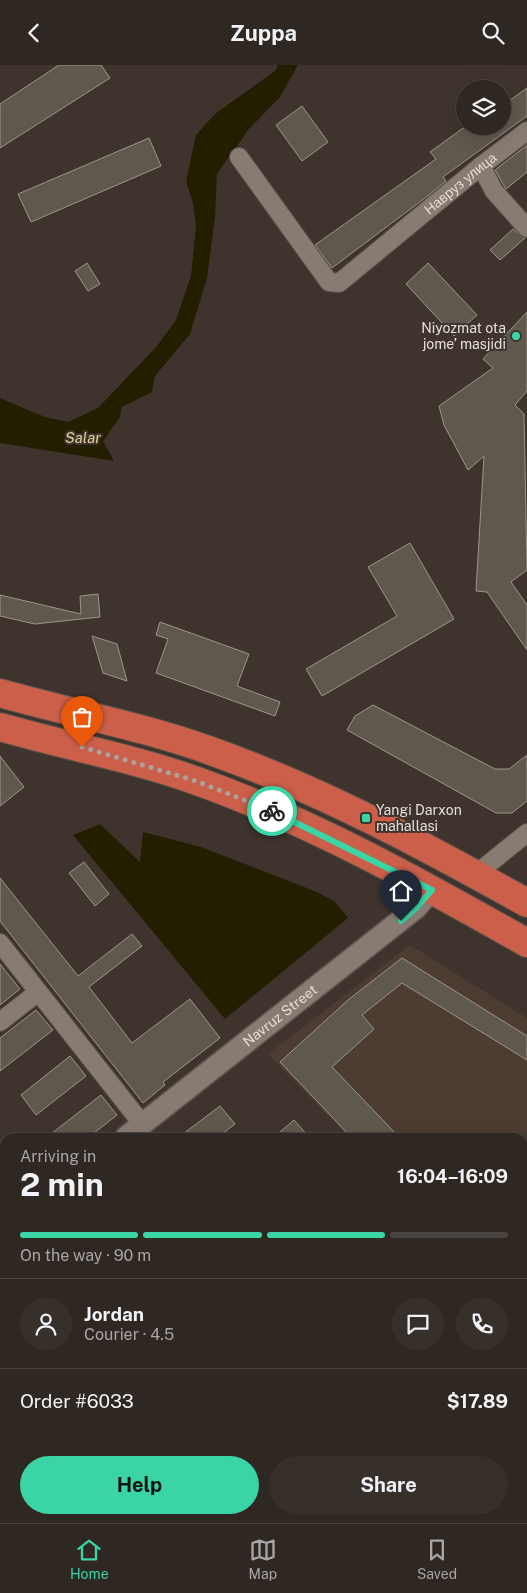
<!DOCTYPE html>
<meta charset="utf-8">
<style>
body{margin:0;font-family:"Public Sans",sans-serif;background:#372f2a;color:#f1f3f6;height:100vh;display:flex;flex-direction:column;font-size:19px;white-space:nowrap}
*{box-sizing:border-box;margin:0}
p{font-size:16px;color:#a7a5a5}
.icon{flex:none;width:28px;height:28px;fill:none;stroke:currentColor;stroke-width:2;stroke-linecap:round;stroke-linejoin:round}
.map{position:relative;flex:1;overflow:hidden}
.side{position:absolute;left:0px;top:1068px;width:528px;height:391px;display:flex;flex-direction:column;background:#2f2722;border-radius:15px 15px 0 0;box-shadow:0 5px 20px #0002,0 0 0 1px #4a4440}
.side>*{flex:none}
.fabs{position:absolute;left:456px;top:15px;display:grid;gap:10px}
.fabs a{display:grid;place-items:center;width:55px;height:55px;border-radius:50%;background:#2f2722;box-shadow:0 5px 20px #0002,0 0 0 1px #4a4440;font-size:25px}
.pin{position:absolute;display:grid;place-items:center;width:42px;height:42px;color:#fff;margin:-51px -21px;border-radius:50% 50% 50% 0;rotate:-45deg;box-shadow:0 0 5px #0007}
.pin .icon{rotate:45deg}
.courier{position:absolute;display:grid;place-items:center;width:50px;height:50px;margin:-25px;border:4px solid #3ad4a5;border-radius:50%;background:#fff;color:#222;box-shadow:0 1px 6px #0007}
.head em{font-style:normal;font-weight:700}
.head div{display:flex;flex-direction:column-reverse}
.head{display:flex;align-items:center;justify-content:space-between;height:85px;padding:0 20px}
h1{font-size:32px;font-weight:700;line-height:38px}
.bar{display:grid;grid-template-columns:repeat(4,1fr);gap:8px 5px;align-content:center;height:60px;padding:0 20px}
.bar i{height:6px;border-radius:4px;background:#4a4440}
.bar .active{background:#3ad4a5}
.bar p{grid-column:span 4}
.line{display:flex;align-items:center;gap:12px;padding:0 20px;border-top:1px solid #4a4440}
.line div{flex:1}
.round{display:grid;place-items:center;flex:none;width:52px;height:52px;border-radius:26px;background:#372f2a}
.action{display:flex;gap:10px;margin-top:auto;padding:10px 20px}
.action a{flex:1;height:58px;border-radius:30px;background:#3ad4a5;color:#111;font-size:20px;font-weight:700;line-height:58px;text-align:center}
.action a+a{background:#372f2a;color:#f1f3f6}
header{display:flex;justify-content:space-between;align-items:center;height:65px;padding:0 20px;background:#2f2722;font-size:22px;font-weight:700}
.dock{display:flex;justify-content:space-around;align-items:center;height:70px;border-top:1px solid #4a4440;background:#2f2722;font-size:14px;color:#a7a5a5}
.dock a{display:grid;justify-items:center;gap:2px}
.dock .active{color:#3ad4a5}
.map>svg:first-child{display:block}
.built{fill:#4d3c31}
.green{fill:#71575a}
.water{fill:#241e00}
.building{fill:#5f584d;stroke:#9e9589}
.lines{fill:none;stroke-linecap:round;stroke-linejoin:round}
.minor-casing{stroke:#5b524c;stroke-width:20}
.tertiary-casing{stroke:#5b524c;stroke-width:24}
.trunk-casing{stroke:#5b524c;stroke-width:30}
.minor{stroke:#877b72;stroke-width:18}
.tertiary{stroke:#877b72;stroke-width:21}
.trunk{stroke:#cb5f49;stroke-width:28}
.done{stroke:#aba29d;stroke-width:5;stroke-dasharray:0 9}
.route{stroke:#3ad4a5;stroke-width:6}
.poi-dot{fill:#3ad4a5;stroke:#3f342d;stroke-width:2}
.labels{text-anchor:middle;dominant-baseline:central;stroke-width:4;stroke-linejoin:round;paint-order:stroke}
.street-label{font-size:14px;fill:#e5ddd9;stroke:#3f342d}
.poi-label{font-size:14px;fill:#e5ddd9;stroke:#3f342d;text-anchor:end}
.water-label{font-size:15px;font-style:italic;fill:#ded494;stroke:#3f342d}
</style>
<header><svg class="icon" aria-label="back" viewBox="0 0 24 24"><path d="M15 5l-7 7 7 7"/></svg>Zuppa<svg class="icon" aria-label="search" viewBox="0 0 24 24"><circle cx="10" cy="10" r="6"/><path d="M15 15l6 6"/></svg></header>
<div class="map">
<svg width="527" height="1458" viewBox="0 0 527 1458">
<rect width="100%" height="100%" fill="#3f342d"/>
<path class="built" d="M410,880l117,73v269l-4,4 -1,-154h-173l-81,-83z
M527,1251v152l-5,-13v-135z"/>
<path class="green" d="M523,1402l4,14v42h-147v-4h142z"/>
<path class="water" d="M278,0h20l-18,32 -31,32 -32,45 -2,43 -8,61 -17,56 -35,42 -3,16 -30,15 -2,10 -17,24 11,20 -114,-18v-45l45,19 23,5 30,-14 59,-62 19,-26 15,-44 5,-50 -3,-23 -7,-22 10,-46 19,-21 60,-43z
M100,759l40,38 3,-30 58,15 116,45 17,9 14,17 -123,101 -152,-184z"/>
<path class="building" d="M59,0h42l9,13 -110,70v-44z
M527,23v28l-84,61 3,4 -17,14 -97,73 -17,-23 121,-86 -6,-7 36,-26h36v-20z
M302,41l26,36 -26,19 -26,-36z
M149,73l12,28 -130,56 -13,-28z
M527,80v27l-21,17 -11,-19z
M513,164l12,9 -25,22 -10,-10z
M87,198l13,21 -12,7 -13,-20z
M428,198l49,52 -23,21 -48,-52z
M527,247v79l-12,14 9,9 3,156 -16,12 16,23v45l-40,-58 -11,-1 8,-135 -16,14 -24,-45 -5,-19 54,-38 -10,-9z
M410,478l44,76 -132,77 -16,-27 91,-53 -29,-49z
M98,529l2,23 -65,7 -35,-8v-21l81,19 -1,-18z
M160,557l89,32 -12,32 43,16 -5,14 -119,-43 12,-34 -12,-4z
M92,571l25,8 10,37 -24,-8z
M373,640l122,64h14l18,-14v46l-15,12h-16l-149,-83 8,-14z
M0,691l24,31 -24,19z
M84,797l25,32 -14,12 -26,-33z
M0,813l78,98 54,-42 10,12 -53,41 43,56 58,-44 30,39 -57,44 2,3 -22,18 -143,-182z
M402,893l125,78v24l-125,-77 -40,32 12,14 -42,38 67,70h-48l-71,-75 68,-62z
M0,899l20,25 -20,16z
M36,945l17,20 -53,41v-33z
M70,991l16,20 -50,39 -15,-20z
M101,1030l16,20 -28,22h-42z
M220,1041l15,18 -17,13h-39z
M294,1055l15,17h-35z"/>
<g class="lines">
<g class="minor-casing">
<g id="minor">
<path id="s1" d="M239,92l90,125 10,1 142,-117 46,-35"/>
<path d="M481,101l13,25 33,37"/>
<path d="M476,809l51,-41"/>
<path d="M0,878l143,182"/>
<path d="M0,957l38,-30"/>
<path d="M522,1240l5,-4"/>
<path d="M0,1397l5,-4"/>
<path d="M232,1454l15,4"/>
<path d="M285,1458l4,-4"/>
</g>
</g>
<g class="tertiary-casing">
<g id="tertiary">
<path id="s2" d="M126,1072l290,-229 16,-18"/>
<path d="M0,1171l5,-4"/>
</g>
</g>
<g class="trunk-casing">
<path id="trunk" d="M0,628c70,20 142,33 211,58 110,39 214,95 316,152
M0,662c66,19 133,31 197,54 115,41 224,102 330,162"/>
</g>
<use href="#minor" class="minor"/>
<use href="#tertiary" class="tertiary"/>
<use href="#trunk" class="trunk"/>
</g>
<g class="lines">
<path class="done" d="M82,682l114,34 76,30"/>
<path class="route" d="M272,746l160,79 -16,18 -15,13"/>
</g>
<g class="poi-dot">
<circle cx="516" cy="271" r="5"/>
<rect x="361" y="748" width="10" height="10" rx="2.5"/>
</g>
<g class="labels">
<g class="street-label">
<text stroke="none"><textPath href="#s1" startOffset="321">Навруз улица</textPath></text>
<text stroke="none"><textPath href="#s2" startOffset="196">Navruz Street</textPath></text>
</g>
<g class="poi-label">
<text x="506" y="263">Niyozmat ota<tspan x="506" dy="16">jome’ masjidi</tspan></text>
<text x="376" y="745" text-anchor="start">Yangi Darxon<tspan x="376" dy="16">mahallasi</tspan></text>
</g>
<g class="water-label">
<text x="83" y="372">Salar</text>
</g>
</g>
</svg>
<div class="fabs">
<a><svg class="icon" aria-label="layers" viewBox="0 0 24 24"><path d="M12 4l9 5-9 5-9-5zM3 14l9 5 9-5"/></svg></a>
</div>
<div class="pin" style="left:82px;top:682px;background:#ea580c"><svg class="icon" aria-label="bag" viewBox="0 0 24 24"><path d="M5 8h14l-1 12H6zM9 8a3 3 0 0 1 6 0"/></svg></div>
<div class="pin" style="left:401px;top:856px;background:#1f2937"><svg class="icon" aria-label="home" viewBox="0 0 24 24"><path d="M3 11l9-7 9 7M6 9v11h12V9"/></svg></div>
<div class="courier" style="left:272px;top:746px"><svg class="icon" aria-label="bike" viewBox="0 0 24 24"><circle cx="6" cy="16" r="4"/><circle cx="18" cy="16" r="4"/><path d="M6 16l4-8h5l3 8M10 8l3 8H6M13 5h3"/></svg></div>
<section class="side">
<div class="head"><div><h1>2 min</h1><p>Arriving in</p></div><em>16:04–16:09</em></div>
<div class="bar"><i class="active"></i><i class="active"></i><i class="active"></i><i></i><p>On the way · 90 m</p></div>
<div class="line" style="height:90px"><a class="round"><svg class="icon" aria-label="person" viewBox="0 0 24 24"><circle cx="12" cy="8" r="4"/><path d="M4 21q1-7 8-7t8 7"/></svg></a><div><b>Jordan</b><p>Courier · 4.5</p></div><a class="round"><svg class="icon" aria-label="chat" viewBox="0 0 24 24"><path d="M4 5h16v11H9l-5 4z"/></svg></a><a class="round"><svg class="icon" aria-label="phone" viewBox="0 0 24 24"><path d="M5 4h4l2 5-3 2q2 4 5 5l2-3 5 2v4C11 20 4 13 5 4z"/></svg></a></div>
<div class="line" style="height:65px"><div>Order #6033</div><b>$17.89</b></div>
<div class="action"><a>Help</a><a>Share</a></div>
</section>
</div>
<nav class="dock">
<a class="active"><svg class="icon" aria-label="home" viewBox="0 0 24 24"><path d="M3 11l9-7 9 7M6 9v11h12V9"/></svg>Home</a>
<a><svg class="icon" aria-label="map" viewBox="0 0 24 24"><path d="M3 6l6-2 6 2 6-2v14l-6 2-6-2-6 2zM9 4v14M15 6v14"/></svg>Map</a>
<a><svg class="icon" aria-label="saved" viewBox="0 0 24 24"><path d="M7 4h10v16l-5-4-5 4z"/></svg>Saved</a>
</nav>
